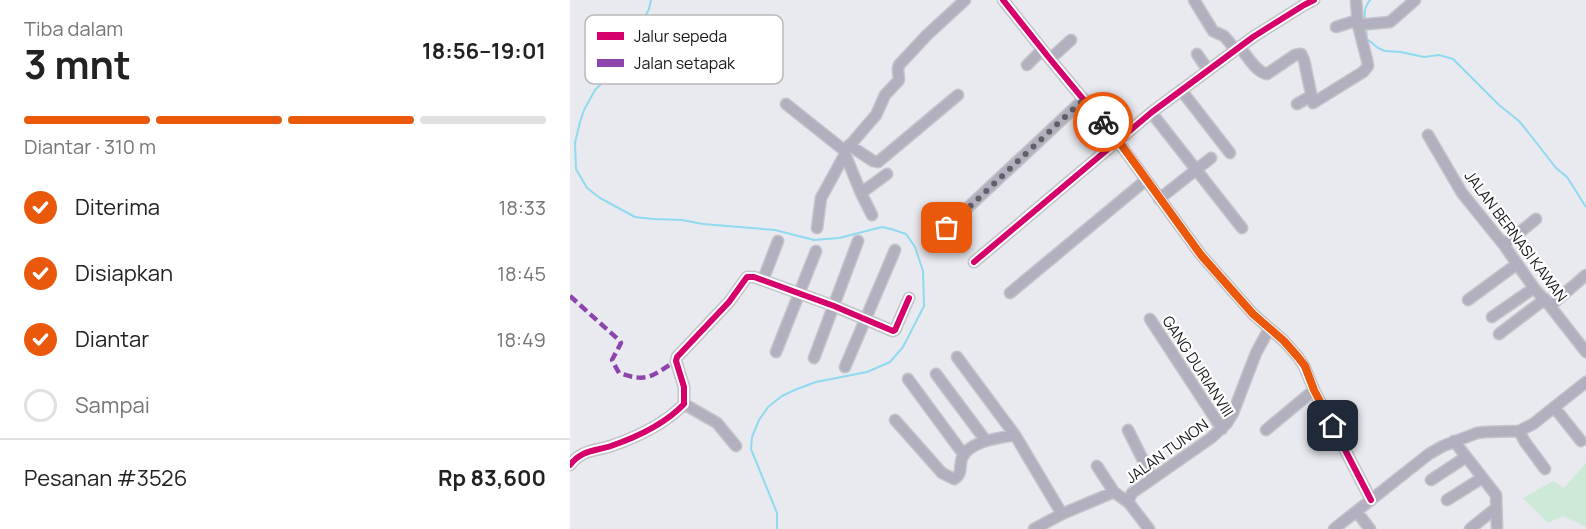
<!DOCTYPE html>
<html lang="id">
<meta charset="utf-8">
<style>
body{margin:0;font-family:Manrope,sans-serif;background:#f2f2f2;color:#222;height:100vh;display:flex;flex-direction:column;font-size:22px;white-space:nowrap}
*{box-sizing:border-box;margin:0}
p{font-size:20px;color:#767676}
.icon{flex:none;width:33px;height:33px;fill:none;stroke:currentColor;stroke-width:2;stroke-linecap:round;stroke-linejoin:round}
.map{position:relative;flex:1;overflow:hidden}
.side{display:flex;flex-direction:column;background:#fff;width:570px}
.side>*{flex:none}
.pin{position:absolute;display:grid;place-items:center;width:51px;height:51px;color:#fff;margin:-26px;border-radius:12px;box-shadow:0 3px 9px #0006}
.courier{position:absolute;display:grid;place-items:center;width:60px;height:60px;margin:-30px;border:4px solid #ea580c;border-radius:50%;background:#fff;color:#222;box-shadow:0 2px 8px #0007}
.overview em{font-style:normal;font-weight:700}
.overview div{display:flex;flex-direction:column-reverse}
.overview{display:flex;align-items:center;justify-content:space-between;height:102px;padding:0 24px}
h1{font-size:39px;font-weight:700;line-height:45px}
.bar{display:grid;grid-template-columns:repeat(4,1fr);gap:9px 6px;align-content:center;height:72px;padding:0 24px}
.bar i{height:8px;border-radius:4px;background:#e0e0e0}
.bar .current{background:#ea580c}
.bar p{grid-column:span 4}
.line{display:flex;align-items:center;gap:15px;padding:0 24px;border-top:2px solid #e0e0e0}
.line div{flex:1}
ol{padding:0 24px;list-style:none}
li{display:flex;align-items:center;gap:18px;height:66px}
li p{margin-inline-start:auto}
li .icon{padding:6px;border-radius:50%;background:#ea580c;color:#fff;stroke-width:4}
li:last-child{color:#767676}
li i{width:33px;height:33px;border:3px solid #e0e0e0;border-radius:50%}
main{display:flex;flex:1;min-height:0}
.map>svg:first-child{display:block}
.green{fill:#cdead8}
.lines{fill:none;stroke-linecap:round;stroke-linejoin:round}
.stream{stroke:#8fdaee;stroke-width:2}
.minor-casing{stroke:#c3c5c9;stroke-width:13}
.minor{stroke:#b2afbf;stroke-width:10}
.quiet{stroke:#8e44ad;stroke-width:4.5;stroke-dasharray:9 4.5;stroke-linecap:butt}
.cycleway-casing{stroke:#fff;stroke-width:10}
.cycleway{stroke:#d6006c;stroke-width:6}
.done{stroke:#606166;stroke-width:6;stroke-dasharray:0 10.8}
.route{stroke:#ea580c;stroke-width:8}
.labels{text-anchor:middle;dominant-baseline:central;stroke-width:4.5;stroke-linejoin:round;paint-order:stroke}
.street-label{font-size:15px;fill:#16171b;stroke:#fff}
.key{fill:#fff;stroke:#b9b9bb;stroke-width:1.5}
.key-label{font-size:16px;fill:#16171b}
</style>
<main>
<section class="side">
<div class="overview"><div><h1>3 mnt</h1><p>Tiba dalam</p></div><em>18:56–19:01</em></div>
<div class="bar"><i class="current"></i><i class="current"></i><i class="current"></i><i></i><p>Diantar · 310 m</p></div>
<ol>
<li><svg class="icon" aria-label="check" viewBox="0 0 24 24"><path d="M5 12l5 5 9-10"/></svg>Diterima<p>18:33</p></li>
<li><svg class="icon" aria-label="check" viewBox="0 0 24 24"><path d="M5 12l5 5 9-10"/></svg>Disiapkan<p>18:45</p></li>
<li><svg class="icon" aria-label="check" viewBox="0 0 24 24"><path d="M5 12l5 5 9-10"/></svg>Diantar<p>18:49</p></li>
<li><i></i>Sampai</li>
</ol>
<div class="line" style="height:78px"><div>Pesanan #3526</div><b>Rp 83,600</b></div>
</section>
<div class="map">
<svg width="1016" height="529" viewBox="0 0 1016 529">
<rect width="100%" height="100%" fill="#e8eaf0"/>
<path class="green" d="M1016,463v64l-23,-11 -15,7 -25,-25 30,-17 11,7z"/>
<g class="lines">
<path class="stream" d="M81,0l-2,9 -17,33 -23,34 -14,14 -11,20 -4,12 -5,21 1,26 11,19 13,10 35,19 18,2 29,1 21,4 72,6 39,10 25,-2 43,-11 9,2 15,5 9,13 8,24 1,35 -21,41 -13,15 -23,10 -51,10 -19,7 -15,7 -14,11 -9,13 -7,17 -1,12 26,64v16
M795,19c-1,-8 0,-13 5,-19
M796,28l1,11 11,9 7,3 16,1 23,5 15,-2 14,4 46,46 20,16 9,11 28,36 11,9 19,30"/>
<g class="minor-casing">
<path id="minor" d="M433,0l47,59 67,81 84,115 52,59 31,27 14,16 6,9 10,24 57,110
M624,0l19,31 11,5 12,14
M788,25l32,-3 25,-22
M766,27l22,-7
M670,47c7,9 16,25 27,27l28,-19 6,-1 3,6 9,43 50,-31 5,-6 -1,-6 -9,-35 -2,-25
M627,54l11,16
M480,59l21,-19
M457,65l15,-15
M611,90l49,63
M216,104l59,47
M727,104l14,-8
M584,116l88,112
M858,135l34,58 42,52 30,43 16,18 36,46
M279,145l24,16 5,1 80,-67
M275,154l16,39 26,-19
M291,193l11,22
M589,199l52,-41
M247,228l4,-30 24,-44v-3l31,-36 9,-20 14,-15 -1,-11 1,-4 28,-30 38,-35
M360,243l154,-144
M934,245l32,-26
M404,262l178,-150 101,-75 51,-32 10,-5
M193,280l15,-39
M440,293l136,-113
M898,300l49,-36
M980,306l36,-31
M922,317l42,-29
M580,319l72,110
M929,334l46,-35
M206,352l40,-101
M387,357l58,78 47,79
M244,358l44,-117
M275,367l50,-117
M366,374l50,67
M338,379l56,76
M114,404l33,19 19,23
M984,407l27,34
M325,420l47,53 12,6c9,-5 5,-13 8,-21 7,-17 37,-20 53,-23
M558,430l24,48
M696,430l48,-40
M949,431l6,11 20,27
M884,441l42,54 1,34
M0,465c11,-15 25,-14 41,-19 26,-9 54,-22 73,-42v-17l-8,-26 1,-4 52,-55 18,-25h7l80,29 59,25 2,-1 14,-32
M527,466l17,26
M861,480l35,-23
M877,500l35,-22
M559,503v-4l3,-6 79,-55 16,-15 6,-10 23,-60 13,-24
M787,512l13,17
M464,529l28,-15 52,-22 15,11 20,26
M764,529l95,-75 14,-8 34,-13 8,-1 34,-1 14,-7 53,-42
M900,529l26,-21"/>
</g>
<use href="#minor" class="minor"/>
<path class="quiet" d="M0,296l50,45 1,2 -9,17 7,13c30,10 32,3 57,-12"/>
<g class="cycleway-casing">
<path id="cycleway" d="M433,0l47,59 67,81 84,115 52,59 31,27 14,16 6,9 10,24 57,110
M404,262l178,-150 101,-75 51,-32 10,-5
M0,465c11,-15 25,-14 41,-19 26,-9 54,-22 73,-42v-17l-8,-26 1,-4 52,-55 18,-25h7l80,29 59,25 2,-1 14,-32"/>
</g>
<use href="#cycleway" class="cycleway"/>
</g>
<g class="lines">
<path class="done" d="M377,228l137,-129 19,23"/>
<path class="route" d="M533,122l15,18 83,115 52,59 31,27 14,16 7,9 9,24 19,36"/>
</g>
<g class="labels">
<g class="street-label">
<text transform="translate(946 236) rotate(53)">JALAN BERNASI KAWAN</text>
<text transform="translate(628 366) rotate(57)">GANG DURIANVIII</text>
<text transform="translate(597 451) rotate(-36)">JALAN TUNON</text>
</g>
</g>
<rect x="15" y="15" width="198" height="69" rx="9" class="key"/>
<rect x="27" y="32" width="27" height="8" fill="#d6006c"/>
<rect x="27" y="59" width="27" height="8" fill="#8e44ad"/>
<g class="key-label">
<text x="64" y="42">Jalur sepeda</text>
<text x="64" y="69">Jalan setapak</text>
</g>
</svg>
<div class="pin" style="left:377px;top:228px;background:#ea580c"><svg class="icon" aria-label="bag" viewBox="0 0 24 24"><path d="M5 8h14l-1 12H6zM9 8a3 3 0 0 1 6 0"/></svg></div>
<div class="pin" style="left:763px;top:426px;background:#1f2937"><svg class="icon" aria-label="home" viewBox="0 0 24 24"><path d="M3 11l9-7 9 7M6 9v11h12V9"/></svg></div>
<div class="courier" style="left:533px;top:122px"><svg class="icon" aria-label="bike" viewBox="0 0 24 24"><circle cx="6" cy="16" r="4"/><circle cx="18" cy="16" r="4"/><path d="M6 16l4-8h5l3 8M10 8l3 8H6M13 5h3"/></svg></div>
</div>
</main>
